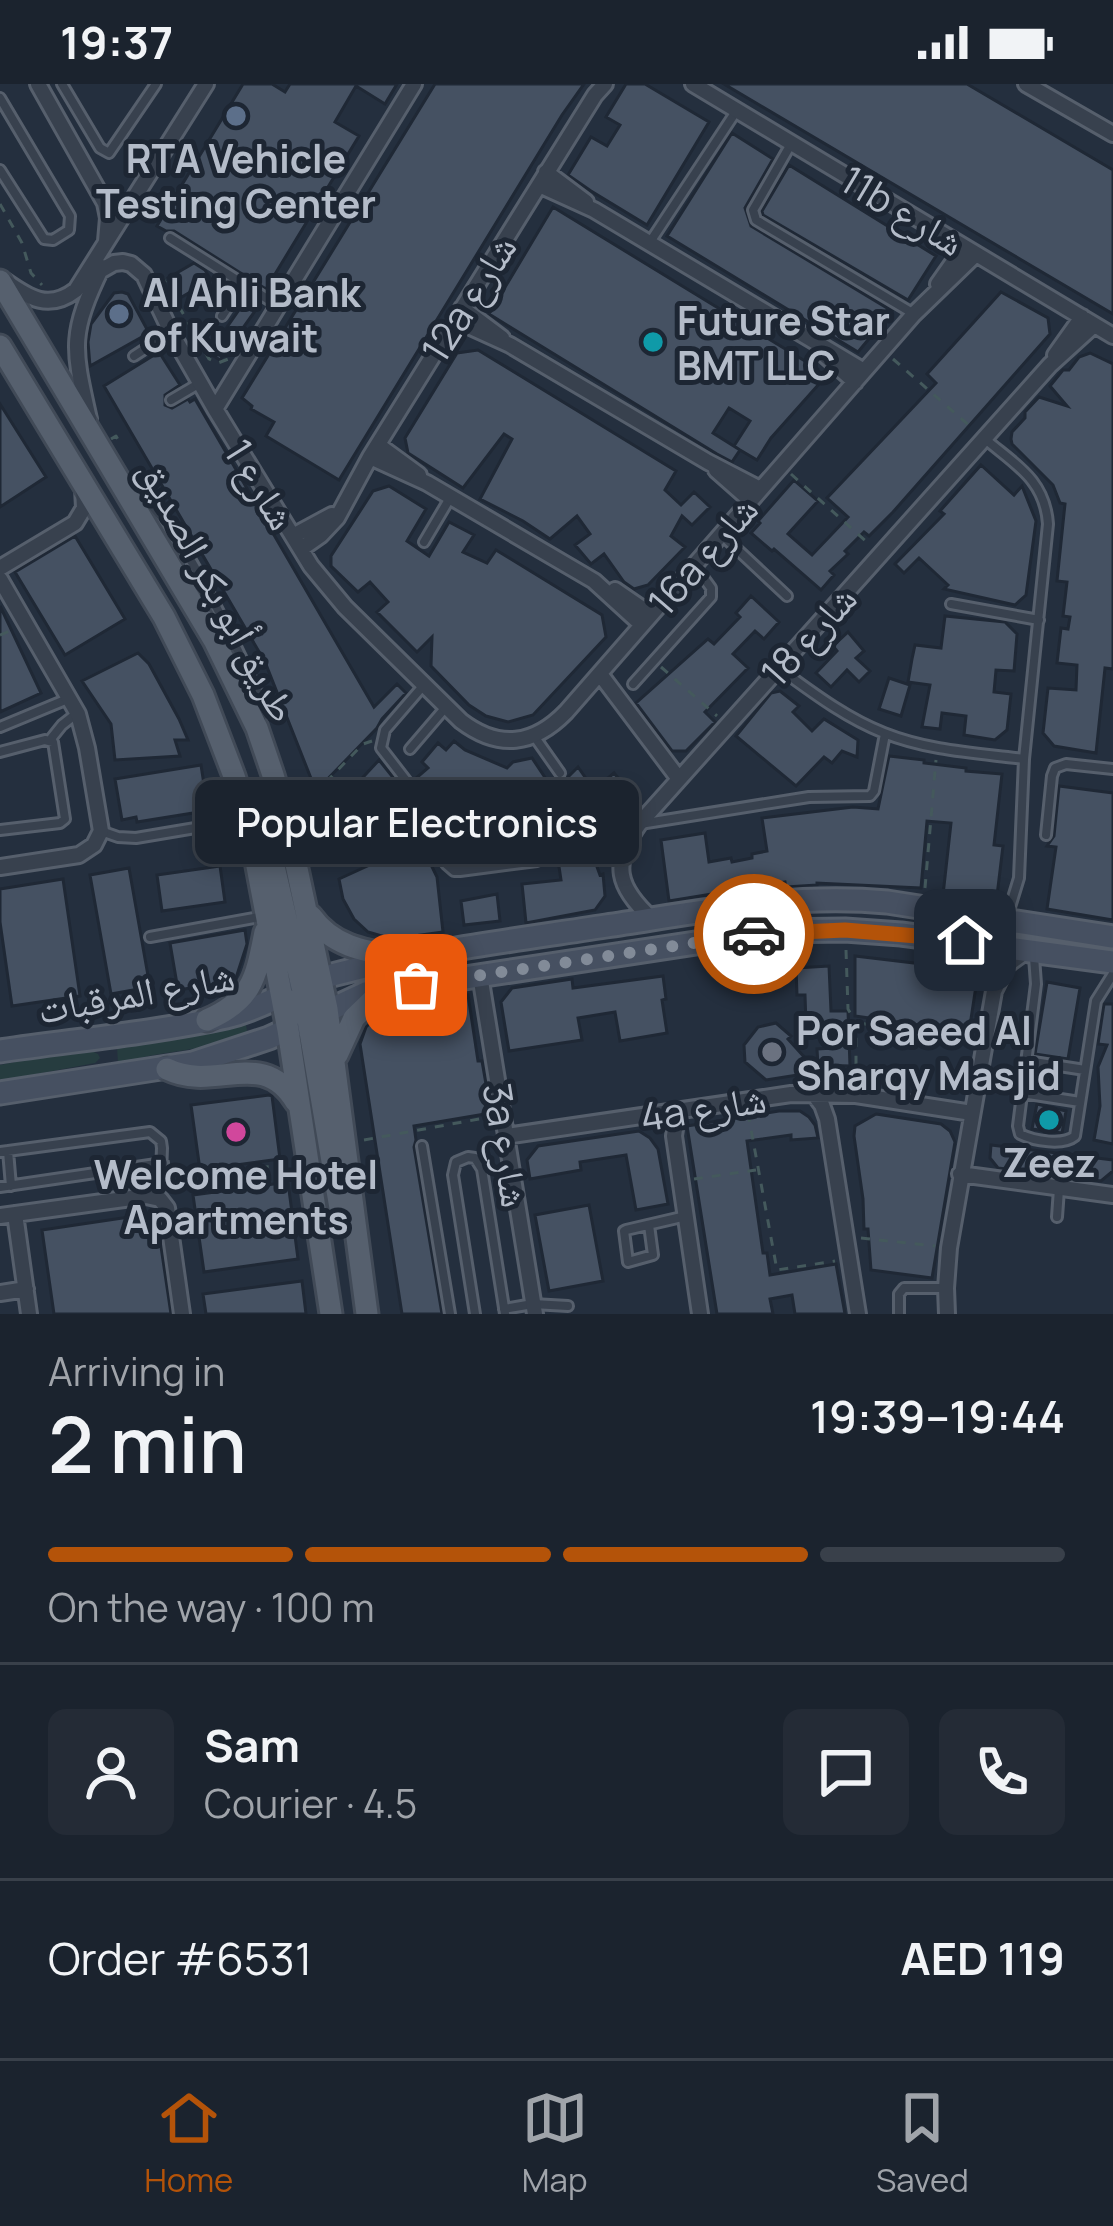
<!DOCTYPE html>
<meta charset="utf-8">
<style>
body{margin:0;font-family:Manrope,"Noto Naskh Arabic",sans-serif;background:#242b36;color:#f1f3f6;height:100vh;display:flex;flex-direction:column;font-size:45px;white-space:nowrap}
*{box-sizing:border-box;margin:0}
p{font-size:39px;color:#a0a4aa}
.icon{flex:none;width:66px;height:66px;fill:none;stroke:currentColor;stroke-width:2;stroke-linecap:round;stroke-linejoin:round}
.map{position:relative;height:1230px;overflow:hidden}
.sheet{display:flex;flex-direction:column;background:#1b232e;flex:1}
.sheet>*{flex:none}
.pin{position:absolute;display:grid;place-items:center;width:102px;height:102px;color:#fff;margin:-51px;border-radius:24px;box-shadow:0 6px 18px #0006}
.courier{position:absolute;display:grid;place-items:center;width:120px;height:120px;margin:-60px;border:9px solid #b45309;border-radius:50%;background:#fff;color:#222;box-shadow:0 3px 15px #0007}
.bubble{position:absolute;height:84px;border-radius:18px;background:#1b232e;box-shadow:0 6px 18px #0003,0 0 0 3px #39404a;font-size:39px;font-weight:600;line-height:84px;text-align:center}
.summary em{font-style:normal;font-weight:600}
.summary div{display:flex;flex-direction:column-reverse}
.summary{display:flex;align-items:center;justify-content:space-between;height:204px;padding:0 48px}
h1{font-size:78px;font-weight:600;line-height:90px}
.bar{display:grid;grid-template-columns:repeat(4,1fr);gap:18px 12px;align-content:center;height:144px;padding:0 48px}
.bar i{height:15px;border-radius:9px;background:#39404a}
.bar .on{background:#b45309}
.bar p{grid-column:span 4}
.line{display:flex;align-items:center;gap:30px;padding:0 48px;border-top:3px solid #39404a}
.line div{flex:1}
.round{display:grid;place-items:center;flex:none;width:126px;height:126px;border-radius:18px;background:#242b36}
.status{display:flex;justify-content:space-between;align-items:center;height:84px;padding:0 60px;background:#1b232e;direction:ltr}
.status svg{height:33px;fill:currentColor}
.tabs{display:flex;justify-content:space-around;align-items:center;height:168px;border-top:3px solid #39404a;background:#1b232e;font-size:33px;color:#a0a4aa}
.tabs a{display:grid;justify-items:center;gap:6px}
.tabs .on{color:#b45309}
.map>svg:first-child{display:block}
.green{fill:#263c3f}
.building{fill:#455162;stroke:#1f2835;stroke-width:3;fill-rule:evenodd}
.lines{fill:none;stroke-linecap:round;stroke-linejoin:round}
.lane-casing{stroke:#565f6c;stroke-width:14}
.street-casing{stroke:#565f6c;stroke-width:20}
.secondary-casing{stroke:#565f6c;stroke-width:27}
.primary-casing{stroke:#414a57;stroke-width:27}
.path{stroke:#44595c;stroke-width:3;stroke-dasharray:9 9;stroke-linecap:butt}
.lane{stroke:#38414e;stroke-width:8}
.street{stroke:#38414e;stroke-width:14}
.secondary{stroke:#465061;stroke-width:21}
.primary{stroke:#56606e;stroke-width:21}
.done{stroke:#828b98;stroke-width:12;stroke-dasharray:0 21.6}
.route{stroke:#b45309;stroke-width:15}
.service-dot{fill:#5c6f8a;stroke:#1d2633;stroke-width:4.5}
.culture-dot{fill:#0f9aa8;stroke:#1d2633;stroke-width:4.5}
.worship-dot{fill:#6b7280;stroke:#1d2633;stroke-width:4.5}
.hotel-dot{fill:#d1479c;stroke:#1d2633;stroke-width:4.5}
.labels{text-anchor:middle;dominant-baseline:central;stroke-width:10;stroke-linejoin:round;paint-order:stroke}
.poi-label{font-size:39px;font-weight:bold;fill:#b4bcc9;stroke:#1d2633}
.street-label{font-size:39px;fill:#b4bcc9;stroke:#1d2633}
</style>
<div class="status"><b>19:37</b><svg viewBox="0 0 49 12"><path d="M0 12V9h3v3zM5 12V6h3v6zM10 12V3h3v9zM15 12V0h3v12zM26 1h20v11H26zM47 4h2v5h-2z"/></svg></div>
<div class="map">
<svg width="1113" height="1230" viewBox="0 0 1113 1230">
<rect width="100%" height="100%" fill="#242f3e"/>
<path class="green" d="M246,941l2,11c-42,15 -88,14 -130,28l-1,-18z
M86,964l12,6 2,4 -5,5 -95,18v-16z"/>
<path class="building" d="M243,0h29l13,8 5,-8h107l-12,20 -29,-18 -21,36 24,14 -93,153 -92,-58h-8l-9,-5z
M435,0h149l-22,31 -223,365 -73,-44 8,-14 -23,-13 1,-3 -10,-8z
M626,0h19l64,38 -62,103 -56,-34 -23,-16 23,-38 16,9 13,-21 -14,-8z
M724,0h243l146,86v144z
M732,49l41,26 -28,49 6,18 141,85 -34,41 -191,-116z
M789,81l147,91 -28,44 -145,-85 -1,-4z
M553,123l265,162 1,15 -48,54 -14,22 -17,-10 -8,12 -15,-8 -228,-140zM729,324l21,13 -16,25 6,4 -27,-17z
M194,179l11,7 6,10 -31,18 -12,-20z
M122,208l6,2 21,39 -59,33 -2,-24 3,-18 23,-31z
M1001,208l47,26 2,16 -157,178 -24,24 -5,-4 -19,19 3,3 -18,17 4,4 -13,15 -47,-41 -2,2 -21,-18 9,-10 -2,-2 36,-41 24,21 -30,33 24,21 36,-38 -21,-19 109,-115 -9,-9z
M248,213l12,7 -40,56 -11,-7z
M478,266l198,121 -11,19 16,15 13,-13 16,15 -18,18 -10,-9 -11,20 14,11 -37,38 -14,4 -10,-7 -20,-28 -13,10 -16,-19 15,-11 -13,-18 -27,23 -27,-18 -43,-22 32,-60 -8,-5 -41,54 -55,-35 -3,-15 52,-85z
M159,268l21,33 -15,10v10l7,3 16,-9 2,3 5,-3 179,308 23,-23 9,9 -24,26 -5,9 -61,63 -51,-129 -161,-276z
M1090,269l23,11v305l-8,-1 -9,85 -42,-7 -11,-13 5,-45 28,2 1,-25 -20,-2 4,-35 7,1 2,-12 -7,-1 4,-34 -10,-1 8,-77 -5,-1 -7,-18 -41,-41 -1,-5 1,-7 13,-14v-6l14,-15 28,9 -17,-20 13,-16h6l10,-13z
M0,320l46,73 -46,30z
M981,381l33,30 8,-9 14,35 -10,74 -11,10 -71,-16 4,-4 -29,-27 -15,15 -9,-9 49,-50 -4,-3z
M389,402l37,23 -19,32 22,15 20,-34 25,13 -11,17 24,11 9,-13 106,65 4,22 -73,78 -25,7 -22,-6 -17,-11 -38,-39 1,-29 -15,15 -40,-40 11,-10 -18,-20 -12,10 -27,-26v-10l42,-65z
M75,452l50,83 -60,36 -50,-83z
M751,512l28,26 -15,17 -9,-8 -22,23 15,14 -43,44 10,10 -29,29h-14l-36,-48 72,-64 6,5 26,-27 -4,-4z
M0,522l41,87 -41,19z
M945,532l60,6 12,12 -3,37 -18,-1 -2,22 17,2 -4,36 -12,10 -31,-5 2,-19 -24,-3 -2,16 -18,-2 8,-42 -22,-3 4,-23 3,-14 26,3z
M848,548l16,19 -8,7 14,13 -11,11 -12,-12 -16,17 -15,-14 21,-22 -4,-5z
M138,569l11,11 30,55 9,21h-13l5,16 -65,4 -4,-36 -29,-43z
M889,594l21,7 -9,31 -22,-7z
M780,607l19,15 -6,6 19,19 12,-12 34,21 -1,17 -15,-6 -10,12 -8,-6 -28,29 -60,-50 35,-43z
M454,657l11,9 42,18 6,-6 19,-4 22,33 24,-24 16,23 20,-17 9,11 -4,3 11,14 -19,15 5,6 -37,12 13,19 8,22 3,-1 2,22 -10,14 -69,13 -4,-39 39,-4 -8,-53 -78,10 10,-9 -46,-46 -15,10 -9,-13 13,-11 -6,-6 16,-19 8,7z
M889,672l35,4v3l42,5v3l36,3 -8,71 9,1 -7,58 -53,-9 8,-72 -24,-2 -6,67 -104,-5v2l-31,2 -1,-5 -116,19 -8,-61 44,-7 4,29 22,-4 1,4 20,-4v-4l15,-3 -5,-33 91,-11 25,2z
M379,676l29,36 11,23 -81,39 -6,-21 6,-4 -9,-14 15,-12 -4,-5z
M201,681l4,26 9,-2 4,20 -81,13 -1,-5 -14,3 -7,-41z
M1059,702l54,7v127l-66,-11 9,-62 -9,-1 7,-10z
M420,758l17,35 6,55 -51,7 -24,-7 -14,-13 -11,-20 -4,-20z
M220,782l5,36 -63,9 -5,-36z
M129,784l21,119 -39,7 -21,-119z
M63,795l17,117 -68,10 -12,-84v-33z
M497,810l3,27 -36,4 -3,-24z
M245,846l2,14 -12,37 -57,9 -8,-47z
M855,872l109,13 12,17 -7,46 -114,-16z
M829,882l2,45h17l2,55 -32,-1 -1,-16 15,-1v-22l-26,-2 -1,-29h-8l-1,-27z
M663,892l3,23 -4,1 5,33 -47,8 -5,-29 -37,6 4,22 -73,11 -8,-49 11,-14 60,-9 1,9z
M1047,898l33,6 -12,71 -33,-5z
M468,911l10,66h4l9,52 -77,13 2,14 -2,7 28,167h-40l-42,-270 6,-17 16,-15z
M1104,920h9v140l-19,-4 6,-34 -2,-39 9,-22 -9,-1z
M776,939l15,13 -3,3 18,20 -2,15 -38,6 -21,-18 -1,-17 14,-18z
M269,1011l3,1 8,63 -80,11 -9,-65z
M1037,1020l29,7 -4,22 -30,-4z
M779,1027h21l9,6 6,8 3,13 -27,2v-5l-44,6 16,112h4l3,22 66,-11 9,50h-50l-3,-19 -22,4 3,15h-56l-30,-188z
M876,1030l65,10 9,7 5,11 -23,136 -61,-8 -3,-41h-4l-1,-30 -9,-63 1,-10z
M639,1047l11,7 8,11 10,55 -32,6 -10,-55 -46,7 1,8 -51,9 -3,-19 11,-14z
M991,1061l122,15v11l-12,10 -103,-13 -8,-10z
M288,1098l10,77 -94,13 -11,-77z
M589,1121l14,76 -54,10 -14,-76z
M156,1129l15,101h-117l-12,-84z
M302,1197l4,33h-100l-3,-20z"/>
<g class="lines">
<g class="lane-casing">
<path id="lane" d="M62,0l38,64 9,5 47,-69
M0,14l70,118 -1,14 -16,10 -9,-1 -44,-69
M791,60l-35,61 -3,5 3,10 158,94
M170,154l107,67
M650,158l87,-132
M222,232l21,-32
M134,272l37,-24
M171,316l29,-17
M985,355c31,26 60,41 63,85l-24,235 -5,119 -12,39
M132,405c47,28 103,156 128,208l3,16 -3,9
M722,451l65,61
M424,458l26,-44
M951,520l88,16
M780,585c33,24 66,49 104,64 45,18 93,20 140,26
M633,600l78,-87v-9l-16,-22
M423,602l-38,44 -4,18 34,44 29,57
M0,643l70,-29
M534,652l26,37
M50,656l12,-15 14,-11
M410,665l36,-42
M0,668l45,-12 8,2 12,77 -5,4 -60,7
M640,740l169,-27 61,-1 4,-5 11,-57
M101,747l17,6 18,1 89,-15 15,-11
M1046,751l6,-59 3,-8 11,-4 47,5
M530,756h5l7,7 1,6 -6,8 -77,10h-6l-8,-7 -2,-15z
M150,853l115,-21
M1034,873l2,27 -18,142 2,8c14,7 43,12 55,2l21,-135 17,-27
M1027,977l58,9
M1022,1009l58,9
M422,1062l28,168
M8,1067l3,35
M0,1068l150,-20 11,9 1,7 -2,51
M0,1103l163,-24
M1057,1133l2,-28
M649,1141l4,30 -25,7 -4,-31 2,-1 60,-14
M504,1225l29,-5 35,2
M475,1230l-22,-139 3,-13 12,-5 7,1 7,11 23,145
M899,1230v-20l5,-6h40"/>
</g>
<g class="street-casing">
<path id="street" d="M38,0l67,119 3,15 -2,23
M693,0l420,252
M1026,0l87,50
M546,88l40,30
M539,101l55,25 270,161
M100,187l14,-8 9,-1 8,2 13,11 27,57 44,77 96,157 34,41 116,114c38,29 73,24 105,-9l348,-398 62,-60
M5,197c24,17 44,30 71,9l130,-206
M938,200l26,-37
M462,224l40,30
M455,236l55,25 198,117 52,27
M819,266l36,32
M1055,271l27,-38
M215,325l199,-325
M89,335c-16,-72 -20,-84 13,-152
M378,361l41,30
M370,373l57,26 167,98 47,43
M716,386l34,30
M293,452l39,-21
M301,465l20,-14 16,-17 33,-61 225,-362 10,-11
M0,484l75,-45 9,-15 -1,-20
M0,495l78,135 9,34 14,83 -7,14 -15,10 -79,12
M615,506l35,24
M600,590l79,105
M652,835c-35,-32 -41,-55 -13,-95l411,-459 44,-40
M966,858l17,20 11,26
M480,891l55,339
M813,1009l9,12 5,14 31,195
M683,1026l-7,12 -2,14 26,178
M506,1052l285,-42 65,1 116,18
M960,1090l153,21
M15,1130l14,100
M0,1132l146,-20 14,3 7,9 15,106
M0,1209l26,-4
M947,1230l-1,-26 3,-40 45,-257 13,-26 18,-13"/>
</g>
<g class="secondary-casing">
<path id="secondary" d="M0,967c75,-11 152,-18 226,-34 39,-9 71,-33 110,-43 88,-23 180,-34 270,-48 94,-14 185,-33 281,-24l226,35
M0,1009l193,-30 76,-25 97,-45 409,-62 70,-1 56,4 212,28"/>
</g>
<g class="primary-casing">
<path id="primary" d="M0,197l214,359 43,88 16,47 14,47 40,187 40,305
M0,262l164,271 39,78 31,81 15,48 39,206 43,284
M257,750l16,28 29,125 9,15 10,6
M311,832c24,34 61,36 100,43
M282,913l17,10 9,13 33,194
M207,936c46,-20 49,-43 58,-88
M337,971l17,-37 30,-29
M167,985c49,24 95,-23 129,33"/>
</g>
<path class="path" d="M0,120l22,39 9,30 11,12
M161,191l48,84 9,4 13,-5
M893,275l79,69
M111,355l5,-3 5,9
M791,390l78,70
M0,551l15,-6
M661,583l56,49
M301,724l62,-64 9,-3
M925,804l11,-128
M846,866l2,59 8,14v59
M858,939l115,15
M748,1029l29,157 58,-9
M364,1056l126,-23
M170,1091l121,-10
M694,1095l62,-9
M861,1154l74,8"/>
<use href="#lane" class="lane"/>
<use href="#street" class="street"/>
<use href="#secondary" class="secondary"/>
<use href="#primary" class="primary"/>
</g>
<g class="lines">
<path class="done" d="M416,901l338,-51"/>
<path class="route" d="M754,850l91,-4 120,10"/>
</g>
<g class="service-dot">
<circle cx="236" cy="32" r="12"/>
<circle cx="119" cy="230" r="12"/>
</g>
<g class="culture-dot">
<circle cx="653" cy="258" r="12"/>
<circle cx="1049" cy="1036" r="12"/>
</g>
<circle class="worship-dot" cx="772" cy="968" r="12"/>
<circle class="hotel-dot" cx="236" cy="1048" r="12"/>
<g class="labels">
<g class="poi-label">
<text x="236" y="74">RTA Vehicle<tspan x="236" dy="45">Testing Center</tspan></text>
<text x="143" y="208" text-anchor="start">Al Ahli Bank<tspan x="143" dy="45">of Kuwait</tspan></text>
<text x="677" y="236" text-anchor="start">Future Star<tspan x="677" dy="45">BMT LLC</tspan></text>
<text x="796" y="946" text-anchor="start">Por Saeed Al<tspan x="796" dy="45">Sharqy Masjid</tspan></text>
<text x="1049" y="1078">Zeez</text>
<text x="236" y="1090">Welcome Hotel<tspan x="236" dy="45">Apartments</tspan></text>
</g>
<g class="street-label">
<text transform="translate(903 126) rotate(31)">11b شارع</text>
<text transform="translate(468 214) rotate(-58)">12a شارع</text>
<text transform="translate(261 400) rotate(58)">شارع 1</text>
<text transform="translate(702 471) rotate(-49)">16a شارع</text>
<text transform="translate(219 506) rotate(62)">طريق أبو بكر الصديق</text>
<text transform="translate(808 551) rotate(-48)">شارع 18</text>
<text transform="translate(136 908) rotate(-10)">شارع المرقبات</text>
<text transform="translate(703 1023) rotate(-9)">4a شارع</text>
<text transform="translate(507 1061) rotate(81)">3a شارع</text>
</g>
</g>
</svg>
<div class="pin" style="left:416px;top:901px;background:#ea580c"><svg class="icon" aria-label="bag" viewBox="0 0 24 24"><path d="M5 8h14l-1 12H6zM9 8a3 3 0 0 1 6 0"/></svg></div>
<div class="pin" style="left:965px;top:856px;background:#1f2937"><svg class="icon" aria-label="home" viewBox="0 0 24 24"><path d="M3 11l9-7 9 7M6 9v11h12V9"/></svg></div>
<div class="courier" style="left:754px;top:850px"><svg class="icon" aria-label="car" viewBox="0 0 24 24"><path d="M5 17H2v-5l4-1 3-4h7l3 4 3 1v5h-3M9 17h6M6 11h13"/><circle cx="7" cy="17" r="2"/><circle cx="17" cy="17" r="2"/></svg></div>
<div class="bubble" style="left:195px;top:696px;width:444px">Popular Electronics</div>
</div>
<section class="sheet">
<div class="summary"><div><h1>2 min</h1><p>Arriving in</p></div><em>19:39–19:44</em></div>
<div class="bar"><i class="on"></i><i class="on"></i><i class="on"></i><i></i><p>On the way · 100 m</p></div>
<div class="line" style="height:216px"><a class="round"><svg class="icon" aria-label="person" viewBox="0 0 24 24"><circle cx="12" cy="8" r="4"/><path d="M4 21q1-7 8-7t8 7"/></svg></a><div><b>Sam</b><p>Courier · 4.5</p></div><a class="round"><svg class="icon" aria-label="chat" viewBox="0 0 24 24"><path d="M4 5h16v11H9l-5 4z"/></svg></a><a class="round"><svg class="icon" aria-label="phone" viewBox="0 0 24 24"><path d="M5 4h4l2 5-3 2q2 4 5 5l2-3 5 2v4C11 20 4 13 5 4z"/></svg></a></div>
<div class="line" style="height:156px"><div>Order #6531</div><b>AED 119</b></div>
</section>
<nav class="tabs">
<a class="on"><svg class="icon" aria-label="home" viewBox="0 0 24 24"><path d="M3 11l9-7 9 7M6 9v11h12V9"/></svg>Home</a>
<a><svg class="icon" aria-label="map" viewBox="0 0 24 24"><path d="M3 6l6-2 6 2 6-2v14l-6 2-6-2-6 2zM9 4v14M15 6v14"/></svg>Map</a>
<a><svg class="icon" aria-label="saved" viewBox="0 0 24 24"><path d="M7 4h10v16l-5-4-5 4z"/></svg>Saved</a>
</nav>
